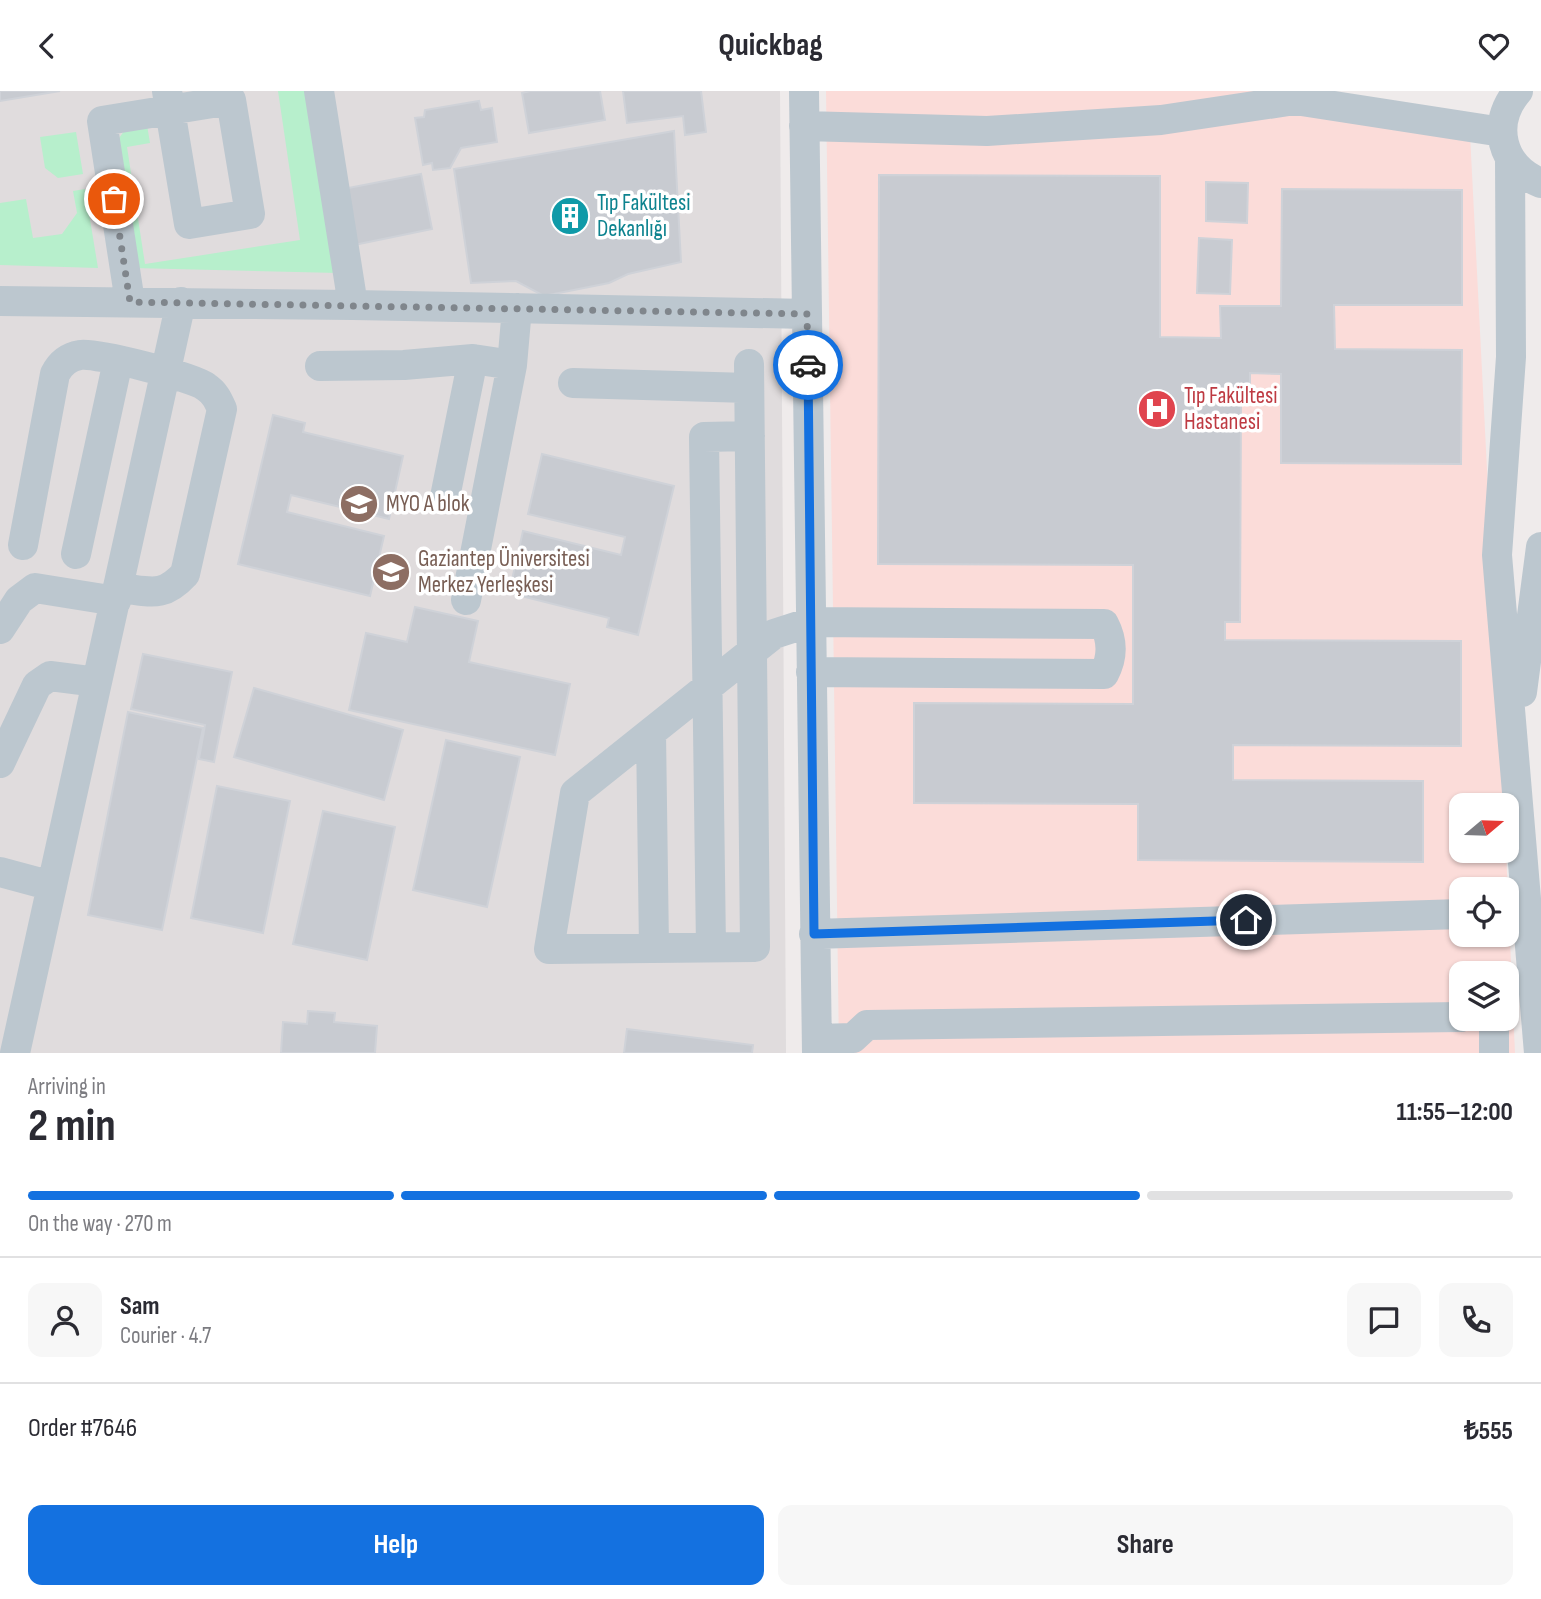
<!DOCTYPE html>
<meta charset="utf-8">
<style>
body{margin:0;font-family:"Sofia Sans Condensed",sans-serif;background:#f7f7f7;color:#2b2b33;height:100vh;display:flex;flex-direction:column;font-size:26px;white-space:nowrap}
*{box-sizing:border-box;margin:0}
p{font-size:23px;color:#7c7c81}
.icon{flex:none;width:38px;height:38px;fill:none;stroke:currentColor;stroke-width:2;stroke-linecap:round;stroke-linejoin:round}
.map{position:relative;height:962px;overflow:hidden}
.details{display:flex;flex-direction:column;background:#fff;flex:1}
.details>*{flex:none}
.needle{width:46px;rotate:71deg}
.buttons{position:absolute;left:1449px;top:702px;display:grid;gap:14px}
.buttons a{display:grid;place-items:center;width:70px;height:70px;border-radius:14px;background:#fff;box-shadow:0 2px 5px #0004;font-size:35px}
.pin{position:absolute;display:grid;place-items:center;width:60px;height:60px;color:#fff;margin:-30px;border:4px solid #fff;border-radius:50%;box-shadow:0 2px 7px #0007}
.courier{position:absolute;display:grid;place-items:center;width:70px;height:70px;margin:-35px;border:5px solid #1471e0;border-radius:50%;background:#fff;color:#222;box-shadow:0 2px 9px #0007}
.summary em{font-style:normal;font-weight:700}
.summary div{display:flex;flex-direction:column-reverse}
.summary{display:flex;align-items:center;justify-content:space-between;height:119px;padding:0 28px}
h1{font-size:46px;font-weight:700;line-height:52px}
.bar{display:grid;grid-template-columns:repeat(4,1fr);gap:10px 7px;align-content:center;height:84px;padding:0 28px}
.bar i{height:9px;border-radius:5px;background:#e1e1e2}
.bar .on{background:#1471e0}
.bar p{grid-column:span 4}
.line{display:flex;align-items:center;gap:18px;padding:0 28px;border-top:2px solid #e1e1e2}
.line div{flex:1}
.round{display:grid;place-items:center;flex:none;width:74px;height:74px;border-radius:14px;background:#f7f7f7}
.action{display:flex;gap:14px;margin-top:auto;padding:14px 28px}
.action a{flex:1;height:80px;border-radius:14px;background:#1471e0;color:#fff;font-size:28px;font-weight:700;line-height:80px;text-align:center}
.action a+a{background:#f7f7f7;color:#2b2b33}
header{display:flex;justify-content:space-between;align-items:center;height:91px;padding:0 28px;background:#fff;font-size:32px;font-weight:700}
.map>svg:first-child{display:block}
.education{fill:#e0dcdd}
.medical{fill:#fbdcd9;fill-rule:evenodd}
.green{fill:#b7efcc}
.building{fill:#c8cbd1;stroke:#cfd2d8;stroke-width:2}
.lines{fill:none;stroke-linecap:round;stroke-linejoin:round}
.minor{stroke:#bcc7cf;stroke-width:30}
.done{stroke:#80868c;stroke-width:7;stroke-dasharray:0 12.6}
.route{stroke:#1471e0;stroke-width:9}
.labels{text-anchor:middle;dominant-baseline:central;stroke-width:7;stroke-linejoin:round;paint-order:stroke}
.culture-label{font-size:23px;fill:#0d838f;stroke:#fff;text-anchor:start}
.health-label{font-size:23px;fill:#be3a42;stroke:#fff;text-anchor:start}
.education-label{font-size:23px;fill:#785e54;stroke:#fff;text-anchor:start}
</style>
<header><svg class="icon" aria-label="back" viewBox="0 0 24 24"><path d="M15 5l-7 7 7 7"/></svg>Quickbag<svg class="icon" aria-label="heart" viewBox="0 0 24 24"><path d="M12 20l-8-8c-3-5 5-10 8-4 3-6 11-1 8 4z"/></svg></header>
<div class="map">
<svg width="1541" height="962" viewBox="0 0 1541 962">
<rect width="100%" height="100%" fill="#efebeb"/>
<path class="education" d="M0,0h780l6,962h-786z"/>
<path class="medical" d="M826,0h494l149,23 35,691h-43v46h45l9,202h-676zM1461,798h46v46h-46zM1461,882h46v46h-46z"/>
<path class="green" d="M278,0h31l29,182 -205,-5 -19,-123 13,-18 20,-2 3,18 -23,4 18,117 155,-24z
M76,41l7,42 -25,4 -13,-10 -5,-31z
M85,98l13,79 -98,-3v-62l26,-4 7,39 29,-4 15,-21 -4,-22z"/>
<path class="building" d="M0,0h60l-60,10z
M530,0h70l5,29 -76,13 -7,-40z
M623,0h78l5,41 -21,3 -2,-19 -56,7z
M479,10l2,9 11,-2 5,34 -36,6 -11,20 -17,2 -1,-7 -9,2 -8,-47 9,-1 1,-7z
M674,40l7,131 -53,12 -19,9 -65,13 -28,-15 -45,2 -17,-114z
M421,83l11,55 -78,16 -11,-56z
M879,84l281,1v161l61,1 -1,-32h61l1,-117 180,1v115h-128l1,44 127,1 -1,114 -180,-1v-89l-31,-1v27h-9l-1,222h-15v18l236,1v105l-228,-1v35l190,1v81l-285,-2v-56l-224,-1v-100l219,1v-139l-255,-1z
M1206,91l42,1 -1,40 -41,-2z
M1199,147l33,2 -2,54 -33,-1z
M273,324l32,8 -2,9 100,24 -14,63 -98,-24 -4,17 97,24 -14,60 -132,-32z
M542,363l132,32 -36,149 -31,-8 2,-9 -100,-25 14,-62 98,24 4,-18 -97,-23z
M415,516l63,14 -9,41 101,22 -15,71 -206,-45 17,-77 41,9z
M143,563l89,18 -18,90 -15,-3 6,-34 -74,-16z
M254,597l149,42 -19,70 -150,-43z
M128,621l75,16 -41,202 -74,-15z
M446,649l74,17 -33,150 -74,-17z
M217,695l73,15 -27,132 -72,-15z
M323,720l72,16 -28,133 -74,-16z
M308,920l27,2 -1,9 43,4 -2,27h-94l2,-31 24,2z
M627,938l126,16 -1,8h-128z"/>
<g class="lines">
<path class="minor" d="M319,0l34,214
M1518,0c-28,33 -17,76 23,92
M804,35l183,5 174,-11 134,-20 207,32
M1510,68l1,198 -14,198 42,498
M0,210l353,4 454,9 -3,-223
M130,211l-28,-181 129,-21 19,114 -61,10 -19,-114 -3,-19
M807,223l10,739
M749,273c2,194 4,389 6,583l-206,2 26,-156 199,-159 37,-12 293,2c9,17 9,33 0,50l-293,-2
M320,275l84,-1 69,-6 39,6
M573,292l176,5
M445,406l28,-138
M23,454l32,-171c5,-10 13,-17 25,-19 15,-3 113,22 126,32 9,6 12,13 16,22l-37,165c-23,25 -35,17 -66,14
M76,463l42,-193
M466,509l46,-235 5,-57
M0,538l19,-29 16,-12 81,13
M1522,601l19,-145
M651,642l3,215
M0,672l37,-78 13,-9 47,6
M0,781l52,14
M814,843l647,-20
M711,856l-7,-510 46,-1
M1494,928v34
M817,948l36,-1 14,-13 594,-8
M15,962l166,-751"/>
</g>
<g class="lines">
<path class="done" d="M114,108l16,103 677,12 1,51"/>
<path class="route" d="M808,274l6,569 432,-14"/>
</g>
<defs>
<g id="building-disc" transform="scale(2.0125)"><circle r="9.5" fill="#0f9aa8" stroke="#fff"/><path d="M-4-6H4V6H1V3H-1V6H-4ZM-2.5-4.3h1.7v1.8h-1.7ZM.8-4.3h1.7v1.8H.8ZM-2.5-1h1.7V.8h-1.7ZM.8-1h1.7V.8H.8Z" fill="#fff"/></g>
<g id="hospital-disc" transform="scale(2.0125)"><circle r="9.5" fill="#e0444e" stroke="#fff"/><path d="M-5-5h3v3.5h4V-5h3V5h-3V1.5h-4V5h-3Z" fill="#fff"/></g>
<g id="university-disc" transform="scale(2.0125)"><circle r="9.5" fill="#8d6e63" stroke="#fff"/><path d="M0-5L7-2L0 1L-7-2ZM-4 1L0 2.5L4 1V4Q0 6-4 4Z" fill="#fff"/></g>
</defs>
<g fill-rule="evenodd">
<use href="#building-disc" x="570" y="125"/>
<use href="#hospital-disc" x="1157" y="318"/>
<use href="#university-disc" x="359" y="413"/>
<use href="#university-disc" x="391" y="481"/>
</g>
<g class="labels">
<g class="culture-label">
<text x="597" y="112">Tıp Fakültesi<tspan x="597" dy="26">Dekanlığı</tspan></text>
</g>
<g class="health-label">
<text x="1184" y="305">Tıp Fakültesi<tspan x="1184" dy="26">Hastanesi</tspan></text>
</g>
<g class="education-label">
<text x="386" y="413">MYO A blok</text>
<text x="418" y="468">Gaziantep Üniversitesi<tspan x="418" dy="26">Merkez Yerleşkesi</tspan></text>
</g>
</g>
</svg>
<div class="buttons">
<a><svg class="needle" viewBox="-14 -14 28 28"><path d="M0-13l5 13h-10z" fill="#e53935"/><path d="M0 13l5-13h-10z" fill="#7c7c81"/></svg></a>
<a><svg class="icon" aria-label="locate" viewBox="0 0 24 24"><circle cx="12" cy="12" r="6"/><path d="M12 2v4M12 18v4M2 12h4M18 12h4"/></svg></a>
<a><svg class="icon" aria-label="layers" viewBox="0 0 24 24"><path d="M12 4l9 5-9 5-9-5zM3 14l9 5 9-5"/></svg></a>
</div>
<div class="pin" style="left:114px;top:108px;background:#ea580c"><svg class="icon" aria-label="bag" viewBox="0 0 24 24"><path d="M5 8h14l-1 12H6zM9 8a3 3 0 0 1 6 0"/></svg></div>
<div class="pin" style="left:1246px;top:829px;background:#1f2937"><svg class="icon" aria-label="home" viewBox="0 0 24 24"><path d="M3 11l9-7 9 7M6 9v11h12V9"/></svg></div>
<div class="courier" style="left:808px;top:274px"><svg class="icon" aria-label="car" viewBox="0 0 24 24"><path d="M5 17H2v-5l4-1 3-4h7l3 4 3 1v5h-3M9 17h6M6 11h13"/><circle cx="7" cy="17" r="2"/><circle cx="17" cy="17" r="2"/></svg></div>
</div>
<section class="details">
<div class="summary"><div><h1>2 min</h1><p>Arriving in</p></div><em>11:55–12:00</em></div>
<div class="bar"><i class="on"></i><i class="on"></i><i class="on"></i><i></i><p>On the way · 270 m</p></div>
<div class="line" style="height:126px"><a class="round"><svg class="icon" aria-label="person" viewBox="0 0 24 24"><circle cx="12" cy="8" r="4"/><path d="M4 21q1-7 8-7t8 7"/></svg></a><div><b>Sam</b><p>Courier · 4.7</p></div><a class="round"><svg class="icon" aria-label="chat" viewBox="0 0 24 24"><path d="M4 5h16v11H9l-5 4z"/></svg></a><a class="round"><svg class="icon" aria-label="phone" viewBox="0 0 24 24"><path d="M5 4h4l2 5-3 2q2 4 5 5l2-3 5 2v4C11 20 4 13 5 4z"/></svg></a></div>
<div class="line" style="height:91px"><div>Order #7646</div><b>₺555</b></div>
<div class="action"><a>Help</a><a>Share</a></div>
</section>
